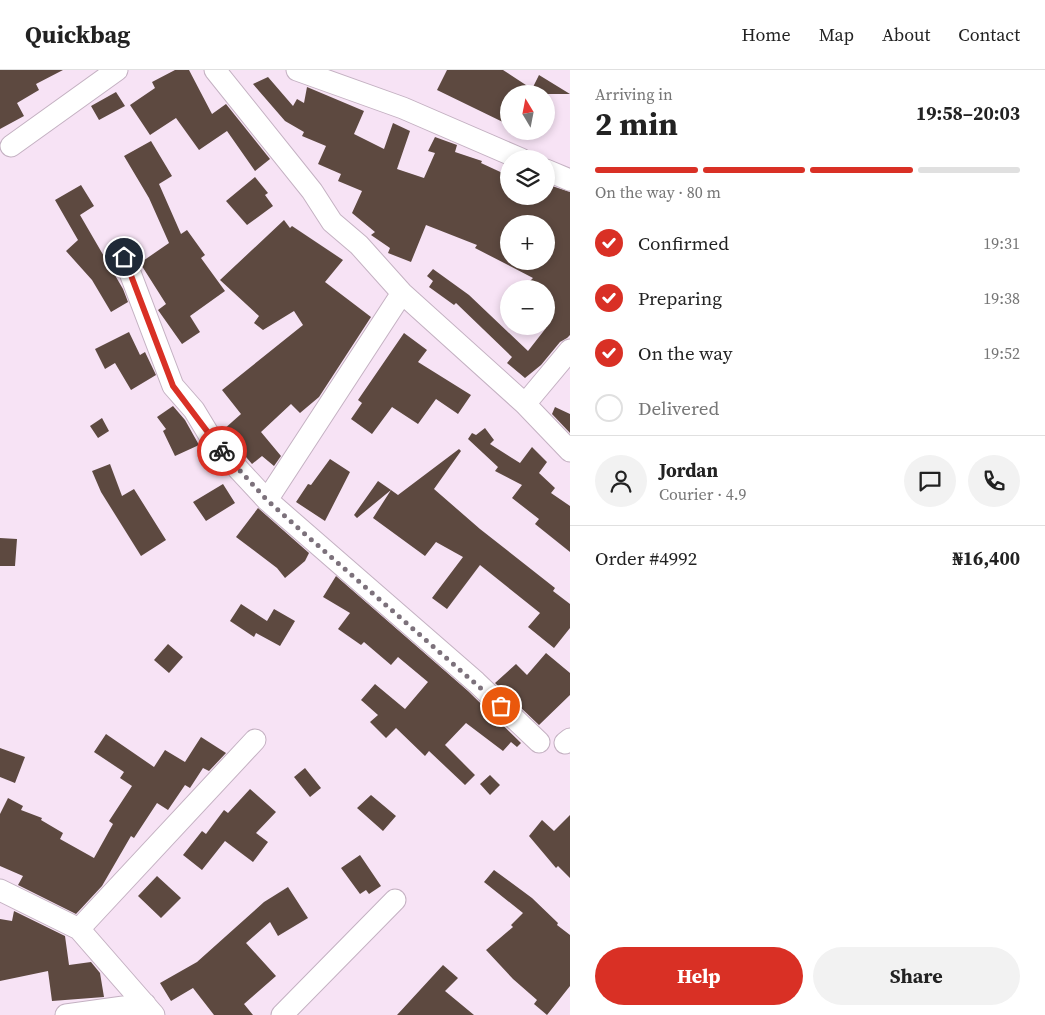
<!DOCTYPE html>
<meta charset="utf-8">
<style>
body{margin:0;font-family:"Source Serif 4",serif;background:#f2f2f2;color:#222;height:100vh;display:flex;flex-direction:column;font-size:19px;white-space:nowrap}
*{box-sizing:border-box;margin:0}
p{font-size:16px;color:#767676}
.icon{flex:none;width:28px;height:28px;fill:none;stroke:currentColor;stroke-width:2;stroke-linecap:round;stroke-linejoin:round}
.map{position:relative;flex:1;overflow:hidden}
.drawer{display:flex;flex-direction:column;background:#fff;width:475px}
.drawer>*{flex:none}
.needle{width:32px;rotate:350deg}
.buttons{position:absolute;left:500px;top:15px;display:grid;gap:10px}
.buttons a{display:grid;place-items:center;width:55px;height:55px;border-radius:50%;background:#fff;box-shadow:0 2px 8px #0003;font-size:25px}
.pin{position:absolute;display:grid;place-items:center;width:42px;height:42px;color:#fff;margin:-21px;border:2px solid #fff;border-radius:50%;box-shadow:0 1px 5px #0007}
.courier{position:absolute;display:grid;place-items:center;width:50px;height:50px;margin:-25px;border:4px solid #d93025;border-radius:50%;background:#fff;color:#222;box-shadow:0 1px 6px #0007}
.headline em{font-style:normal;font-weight:700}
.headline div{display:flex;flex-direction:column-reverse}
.headline{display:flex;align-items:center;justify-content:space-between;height:85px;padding:0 25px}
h1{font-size:32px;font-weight:700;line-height:38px}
.bar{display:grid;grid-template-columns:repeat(4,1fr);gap:8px 5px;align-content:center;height:60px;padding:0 25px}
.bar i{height:6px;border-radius:4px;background:#e0e0e0}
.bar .active{background:#d93025}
.bar p{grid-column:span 4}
.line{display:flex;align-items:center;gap:12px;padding:0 25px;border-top:1px solid #e0e0e0}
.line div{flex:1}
.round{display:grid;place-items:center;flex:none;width:52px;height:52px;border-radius:26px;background:#f2f2f2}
ol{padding:0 25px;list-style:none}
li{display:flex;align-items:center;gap:15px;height:55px}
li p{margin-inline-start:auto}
li .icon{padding:5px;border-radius:50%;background:#d93025;color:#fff;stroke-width:4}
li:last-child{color:#767676}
li i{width:28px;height:28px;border:2px solid #e0e0e0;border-radius:50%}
.button{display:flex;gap:10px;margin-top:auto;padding:10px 25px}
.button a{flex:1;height:58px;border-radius:30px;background:#d93025;color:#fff;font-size:20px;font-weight:700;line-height:58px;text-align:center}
.button a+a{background:#f2f2f2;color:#222}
header{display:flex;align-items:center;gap:30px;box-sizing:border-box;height:70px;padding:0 25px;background:#fff;border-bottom:1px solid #e0e0e0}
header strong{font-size:24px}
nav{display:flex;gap:28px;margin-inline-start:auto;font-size:18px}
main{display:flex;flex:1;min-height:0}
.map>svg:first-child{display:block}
.building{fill:#5d4940;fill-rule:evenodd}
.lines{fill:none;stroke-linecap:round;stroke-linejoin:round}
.minor-casing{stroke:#c4b1c2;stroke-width:23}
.minor{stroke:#fff;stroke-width:21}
.done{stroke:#7c717b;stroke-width:5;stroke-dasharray:0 9}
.route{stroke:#d93025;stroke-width:6}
</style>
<header>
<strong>Quickbag</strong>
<nav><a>Home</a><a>Map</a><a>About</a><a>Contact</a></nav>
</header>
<main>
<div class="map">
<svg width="570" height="945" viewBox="0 0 570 945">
<rect width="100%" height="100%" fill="#f7e3f5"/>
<path class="building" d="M0,0h63l-27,14 3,6 -22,13 7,13 -24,13z
M175,0h14l23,44 14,-10 44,55 -15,12 -28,-40 -28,19 -23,-32 -26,17 -20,-30 25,-17 -3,-6z
M447,0h56l29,19 7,-14 31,19h-61v31l-72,-35z
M268,7l25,29 4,-7 7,4 3,-16 57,24 -10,23 30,15 9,-26 17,8 -13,38 27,9 11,-25 -7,-2 7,-14 22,8 -2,7 27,9 -1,2 28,13v20h37v-12l24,8v143l-3,3 -7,4 -19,23 -16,13 -18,-15 5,-6 -56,-54 -2,2 -25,-18 4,-6 -6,-5 6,-7 36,26 59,56 18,-23v-39h-24l11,-11 -58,-30 2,-3 -51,-20 -15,37 -23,-9 2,-5 -19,-13 4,-3 -23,-19 10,-22 -24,-10 3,-7 -23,-10 8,-18 -24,-10 2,-4 -19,-11 -32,-37zM509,154h37v37h-37z
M116,22l9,14 -26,14 -8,-14z
M151,71l21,35 -13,8 22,50 6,-4 18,25 -4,3 24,33 -35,25 10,16 -18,12 -24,-34 8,-6 -26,-41 29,-20 -20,-45 -25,-42z
M255,107l13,16 -3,2 8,11 -26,19 -21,-24z
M81,115l13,21 -14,9 43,74 5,13 -17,10 -19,-32 -26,-29 12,-11 -23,-40z
M284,150l6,8 2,-2 51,34 -18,22 46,35 -52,80 -19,16 -9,-9 -30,28 20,24 -7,10 -12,-10 -10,8 -29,-34 18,-16 -19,-24 81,-65 -9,-14 -31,19 -9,-7 5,-7 -39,-36z
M129,262l11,23 5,-3 11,23 -25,15 -16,-27 -10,6 -10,-20z
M404,263l23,17 -9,12 53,33 -13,19 -22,-15 -18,25 -26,-17 -20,27 -21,-15 11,-16 -4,-3z
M173,336l12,14 14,25 -24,11 -12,-25 3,-2 -9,-12z
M555,337l15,7v19l-18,-19z
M102,348l7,13 -11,7 -8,-12z
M485,358l9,12 -4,4 30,19 12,-16 15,15 -8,11 16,15 -4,5 19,13v46l-35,-28 4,-5 -27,-21 10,-13 -27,-14 3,-4 -30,-28 4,-6 4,2z
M459,379l2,2 -27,38 46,40 75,59 -2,3 17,13v24l-16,20 -26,-21 12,-14 -60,-48 -33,44 -15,-11 31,-41 -27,-15 -11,14 -52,-38 18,-28 7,5z
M330,389l20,13 -25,49 -29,-19 12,-18 3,1z
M110,394l12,32 12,-7 32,51 -25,16 -40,-64 -9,-21z
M378,411l13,9 -34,28 -3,-3z
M223,414l12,19 -29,18 -13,-19z
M258,438l51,45 -4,8 -20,17 -8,-10 -41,-31z
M0,468l17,1 -2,27h-15z
M336,506l132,115 53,52 -4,4 -6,-5 -8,9 -37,-28 -21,22 30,30 -10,10 -36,-34 -4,5 -29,-28 -10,10 -16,-16 8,-7 -17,-15 14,-16 30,25 23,-27 -30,-25 -7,8 -27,-23 -3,3 -23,-16 12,-16 -27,-16z
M241,534l26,17 7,-12 21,12 -15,25 -24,-13 -2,4 -24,-16z
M168,574l15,13 -14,16 -15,-13z
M546,583l24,20v22l-31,30 -44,-42 21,-19 11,11z
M106,664l48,33 11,-17 20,12 16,-25 25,16 -17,18 -6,-3 -13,20 -5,-3 -17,25 -11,-7 -23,35 -3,-2 -29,50 -26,28 -58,-29 5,-9 -23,-10v-52l8,-16 15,8 -2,4 21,8 -1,2 22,13 -3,6 34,19 19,-34 -4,-3 23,-35 -12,-8 4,-6 -30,-20z
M0,678l25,9 -10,26 -15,-6z
M305,698l16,20 -11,9 -16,-20z
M490,705l10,10 -10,10 -10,-11z
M250,719l26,23 -20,21 12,9 -15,20 -28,-21 -23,29 -19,-15 19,-24 4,3 18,-24 4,3z
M371,725l25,21 -13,15 -26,-23z
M570,745v63l-12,-12 -2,2 -27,-32 13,-16 12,11z
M360,785l21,31 -12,8 -3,-4 -6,4 -19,-26z
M494,800l38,28 26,25 -1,2 13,10v51l-23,29 -13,-11 3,-4 -24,-21 -27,-29 27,-23 -2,-2 12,-12 -39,-31z
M157,806l24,22 -20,20 -23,-22z
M288,817l20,31 -30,18 -8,-14 -24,21 30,33 -32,28 9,11h-39l-21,-27 -22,13 -11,-18 37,-21 67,-60z
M14,841l51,25 4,29 22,-3 9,11 4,24 -52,4 -4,-30 -48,10v-62l12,2z
M443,895l15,13 -13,13 29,24h-77z"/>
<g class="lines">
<g class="minor-casing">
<path id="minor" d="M215,0l97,121 20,31 27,23 43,48 123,111 45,47
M297,0l106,38 118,51
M11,76l106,-76
M546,100l24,10
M124,187l49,129 21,24 20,33 53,57 209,182 63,60
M525,334l45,-54
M267,430l135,-207
M565,673l5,-4
M0,820l79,39 75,86
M79,859l176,-189
M66,945l79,-11
M282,945l113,-115"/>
</g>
<use href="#minor" class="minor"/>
</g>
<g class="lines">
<path class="done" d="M222,381l45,49 39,35 195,171"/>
<path class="route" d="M124,187l49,129 49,65"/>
</g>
</svg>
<div class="buttons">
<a><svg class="needle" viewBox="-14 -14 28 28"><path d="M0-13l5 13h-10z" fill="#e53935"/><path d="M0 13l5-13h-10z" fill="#767676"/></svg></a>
<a><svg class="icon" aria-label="layers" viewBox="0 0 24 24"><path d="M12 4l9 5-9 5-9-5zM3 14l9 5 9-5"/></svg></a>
<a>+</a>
<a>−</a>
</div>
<div class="pin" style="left:501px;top:636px;background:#ea580c"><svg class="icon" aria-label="bag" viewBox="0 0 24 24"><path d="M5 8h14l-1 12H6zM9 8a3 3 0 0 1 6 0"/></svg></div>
<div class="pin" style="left:124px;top:187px;background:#1f2937"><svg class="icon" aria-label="home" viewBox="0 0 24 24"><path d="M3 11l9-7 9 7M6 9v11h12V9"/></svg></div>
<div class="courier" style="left:222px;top:381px"><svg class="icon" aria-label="bike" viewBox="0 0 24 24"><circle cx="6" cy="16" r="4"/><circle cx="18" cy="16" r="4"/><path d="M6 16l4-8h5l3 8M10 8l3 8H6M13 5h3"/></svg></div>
</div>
<section class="drawer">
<div class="headline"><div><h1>2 min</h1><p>Arriving in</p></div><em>19:58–20:03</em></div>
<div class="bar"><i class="active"></i><i class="active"></i><i class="active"></i><i></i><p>On the way · 80 m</p></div>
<ol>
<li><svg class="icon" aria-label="check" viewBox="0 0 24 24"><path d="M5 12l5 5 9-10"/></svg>Confirmed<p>19:31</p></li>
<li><svg class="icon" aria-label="check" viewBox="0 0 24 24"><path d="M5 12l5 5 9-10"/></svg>Preparing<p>19:38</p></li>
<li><svg class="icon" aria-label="check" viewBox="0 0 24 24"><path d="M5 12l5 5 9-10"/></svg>On the way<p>19:52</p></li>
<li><i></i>Delivered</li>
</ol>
<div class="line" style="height:90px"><a class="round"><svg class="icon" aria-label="person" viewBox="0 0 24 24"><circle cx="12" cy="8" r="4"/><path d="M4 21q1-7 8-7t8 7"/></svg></a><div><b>Jordan</b><p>Courier · 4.9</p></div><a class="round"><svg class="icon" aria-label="chat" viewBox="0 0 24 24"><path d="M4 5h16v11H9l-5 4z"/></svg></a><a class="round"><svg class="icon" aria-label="phone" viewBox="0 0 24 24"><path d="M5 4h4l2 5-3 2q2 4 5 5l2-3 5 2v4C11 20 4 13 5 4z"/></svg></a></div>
<div class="line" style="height:65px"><div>Order #4992</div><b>₦16,400</b></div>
<div class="button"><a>Help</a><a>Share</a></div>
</section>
</main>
